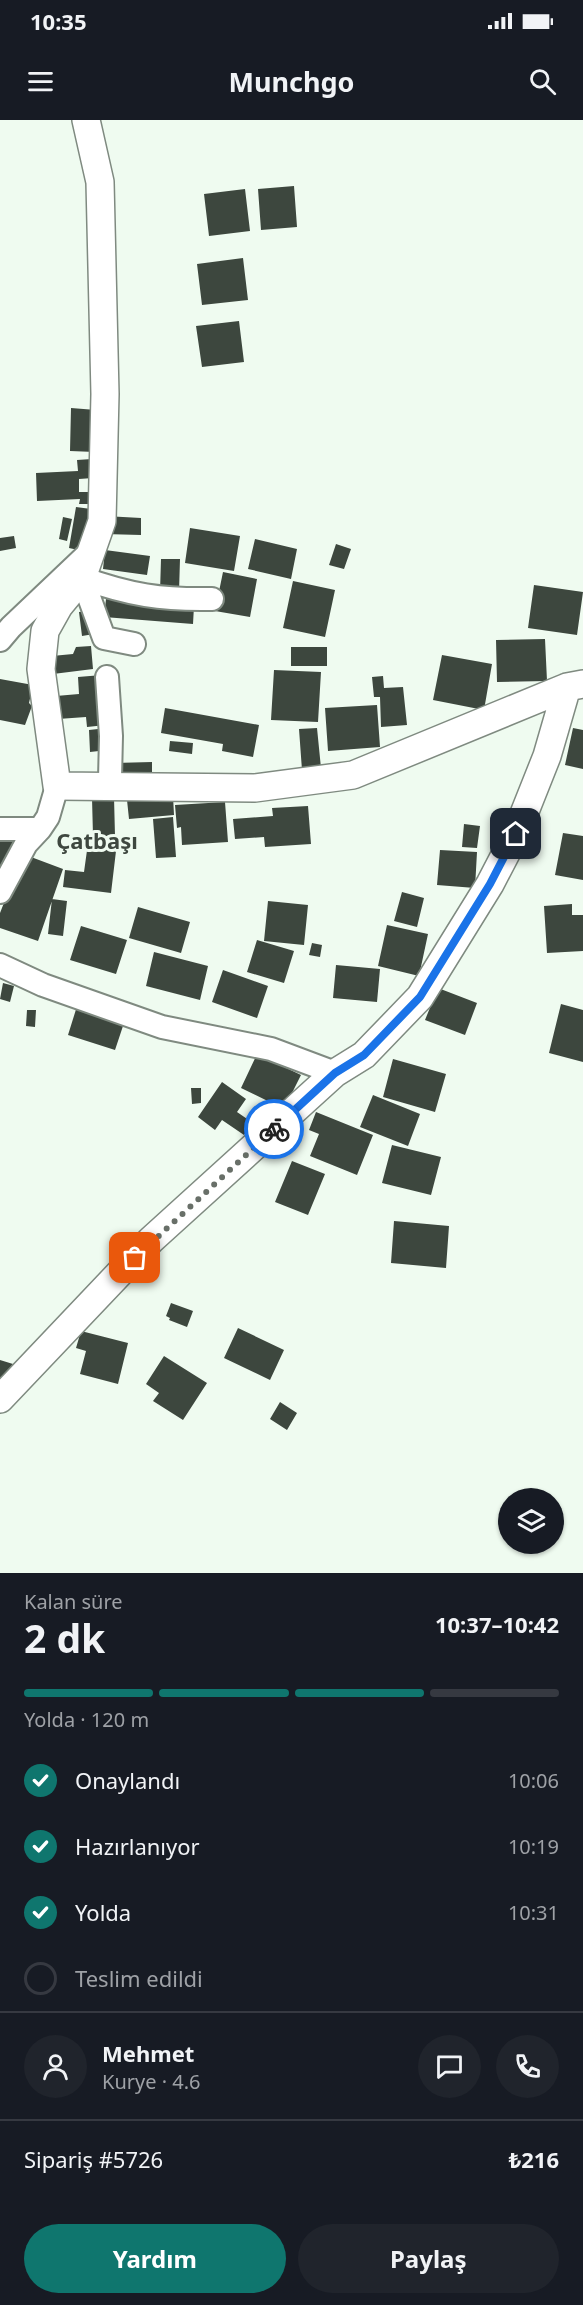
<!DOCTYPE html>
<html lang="tr">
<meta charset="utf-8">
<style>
body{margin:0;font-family:"Noto Sans",sans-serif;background:#20242c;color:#f1f3f6;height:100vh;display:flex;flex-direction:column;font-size:22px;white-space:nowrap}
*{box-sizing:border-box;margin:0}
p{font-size:20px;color:#9ea1a6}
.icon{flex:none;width:33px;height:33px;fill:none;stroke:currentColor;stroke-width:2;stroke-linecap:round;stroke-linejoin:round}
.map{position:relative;height:1453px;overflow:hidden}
.sheet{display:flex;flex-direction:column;background:#171b24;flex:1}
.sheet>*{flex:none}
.controls{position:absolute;left:498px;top:1368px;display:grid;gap:12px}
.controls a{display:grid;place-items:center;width:66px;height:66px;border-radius:50%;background:#171b24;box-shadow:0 2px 4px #0004;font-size:30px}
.pin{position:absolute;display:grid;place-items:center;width:51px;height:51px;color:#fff;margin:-26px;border-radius:12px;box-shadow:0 3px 9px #0006}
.courier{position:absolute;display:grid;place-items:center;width:60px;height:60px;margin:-30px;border:4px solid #1a73e8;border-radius:50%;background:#fff;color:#222;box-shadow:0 2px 8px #0007}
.headline em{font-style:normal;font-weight:700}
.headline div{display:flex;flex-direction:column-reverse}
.headline{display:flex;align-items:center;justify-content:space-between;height:102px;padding:0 24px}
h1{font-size:39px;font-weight:700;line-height:45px}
.bar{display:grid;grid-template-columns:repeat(4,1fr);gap:9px 6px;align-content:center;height:72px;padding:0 24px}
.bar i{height:8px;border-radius:4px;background:#363941}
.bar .current{background:#0f766e}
.bar p{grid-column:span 4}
.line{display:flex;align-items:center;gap:15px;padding:0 24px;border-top:2px solid #363941}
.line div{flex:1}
.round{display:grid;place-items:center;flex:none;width:63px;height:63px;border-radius:32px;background:#20242c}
ol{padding:0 24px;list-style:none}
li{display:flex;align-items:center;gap:18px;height:66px}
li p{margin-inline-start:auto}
li .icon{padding:6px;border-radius:50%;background:#0f766e;color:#fff;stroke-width:4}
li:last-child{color:#9ea1a6}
li i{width:33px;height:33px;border:3px solid #363941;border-radius:50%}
.button{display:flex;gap:12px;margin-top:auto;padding:12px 24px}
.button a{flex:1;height:69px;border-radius:36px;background:#0f766e;color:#fff;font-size:24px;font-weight:700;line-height:69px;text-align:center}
.button a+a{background:#20242c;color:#f1f3f6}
.status{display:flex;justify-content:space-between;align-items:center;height:42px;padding:0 30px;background:#171b24;direction:ltr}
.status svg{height:16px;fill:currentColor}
header{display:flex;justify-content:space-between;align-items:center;height:78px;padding:0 24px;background:#171b24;font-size:27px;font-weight:700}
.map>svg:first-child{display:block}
.building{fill:#3d473e}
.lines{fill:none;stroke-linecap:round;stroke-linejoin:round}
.minor-casing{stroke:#7f8a80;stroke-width:26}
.tertiary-casing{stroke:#7f8a80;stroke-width:30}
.minor{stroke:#fff;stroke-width:22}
.tertiary{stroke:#fff;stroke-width:27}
.done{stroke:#686f68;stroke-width:6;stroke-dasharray:0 10.8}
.route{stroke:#1a73e8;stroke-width:8}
.labels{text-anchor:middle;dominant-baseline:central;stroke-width:6;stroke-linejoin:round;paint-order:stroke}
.quarter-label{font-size:22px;font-weight:bold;fill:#3e473f;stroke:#effbf0}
</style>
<div class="status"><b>10:35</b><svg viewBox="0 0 49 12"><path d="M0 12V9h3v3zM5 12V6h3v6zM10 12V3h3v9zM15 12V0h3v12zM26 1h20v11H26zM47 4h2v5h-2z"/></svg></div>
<header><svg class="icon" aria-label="menu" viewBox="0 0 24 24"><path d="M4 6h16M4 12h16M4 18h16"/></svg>Munchgo<svg class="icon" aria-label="search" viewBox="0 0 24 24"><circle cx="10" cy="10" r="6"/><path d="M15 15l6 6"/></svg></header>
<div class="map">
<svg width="583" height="1453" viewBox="0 0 583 1453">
<rect width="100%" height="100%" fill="#effbf0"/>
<path class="building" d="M294,66l3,41 -36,3 -3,-41z
M245,69l5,42 -41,5 -5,-42z
M243,138l5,42 -46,5 -5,-41z
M239,201l5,41 -42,5 -6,-41z
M71,288l25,2 -1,42 -25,-1z
M92,339l1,19 -14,1v13h16l-1,12h-15l1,-5 -43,2 -1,-28 42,-2 -1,-11z
M76,387l15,2 -8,42 -14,-3z
M105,396l36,2v17l-37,-1z
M63,397l9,2 -5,22 -8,-2z
M190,408l50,8 -6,35 -49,-8z
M14,416l2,12 -16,3v-13z
M255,419l42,10 -6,30 -43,-10z
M336,424l15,5 -7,20 -15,-4z
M105,430l45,6 -3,19 -44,-6z
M161,439h19l-1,33h-19z
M223,452l34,7 -7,38 -35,-6z
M293,461l42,9 -10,47 -42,-9z
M534,465l49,7 -6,43 -49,-7z
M106,479l88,7 -1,18 -89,-7z
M90,491l4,23 -12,2 -3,-24z
M545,519l2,42 -50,1 -1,-42z
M91,526l2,23 -40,5 -1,-18 21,-2 3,-7z
M291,527h36v19h-36z
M442,535l50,9 -8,46 -51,-10z
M274,550l47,2 -3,50 -47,-2z
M102,555l4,50 -19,2 -1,-10 -28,2 -2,-23 23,-2 -1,-17z
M383,556l1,12 19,-1 4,38 -26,2 -1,-30h-6l-2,-20z
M0,559l33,6 -4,18 3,3 -7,19 -25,-5z
M377,585l3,42 -52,4 -3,-43z
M165,588l94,17 -6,32 -31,-6 1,-7 -62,-11z
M107,608l1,22 -18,2 -1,-22z
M317,608l4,40 -19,2 -3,-41z
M573,608l10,2v39l-18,-4z
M170,621l23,2 -1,11 -23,-3z
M152,642v18l-38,2v-19z
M173,676l1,19 -45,4 -2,-19z
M114,677l1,39h-22l-1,-38z
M225,682l3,40 -46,3 -1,-18 -4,1 -2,-23z
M308,686l3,38 -46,3 -1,-10 -29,2 -2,-20 40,-3 -1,-8z
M173,697l3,40 -20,1 -3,-39z
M464,704l16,2 -3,22 -15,-1z
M0,713l14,1 -3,29 -11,16z
M563,713l20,3v44l-28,-5z
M89,716l19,3 -1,11 9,1 -5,42 -48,-6 2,-17 19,2z
M440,730l37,2 -2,36 -38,-3z
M23,734l40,15 -25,72 -38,-13v-15z
M402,772l22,6 -7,29 -23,-6z
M52,779l15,2 -4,35 -15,-2z
M268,781l40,4 -4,40 -40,-4z
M572,784v11h11v36l-36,2 -3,-47z
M138,787l52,15 -9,31 -52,-15z
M387,805l41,9 -9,42 -41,-10z
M81,806l46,14 -11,34 -46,-14z
M257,820l37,11 -10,32 -37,-11z
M312,823l10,2 -2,12 -11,-2z
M154,832l54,14 -8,34 -54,-14z
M336,845l44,4 -3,33 -44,-4z
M223,850l45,16 -11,32 -45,-16z
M3,863l11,3 -4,16 -10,-3z
M438,868l39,15 -12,32 -40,-15z
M78,883l48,14 -11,33 -47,-15z
M561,884l22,6v52l-34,-9z
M27,890h9l-1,17 -9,-1z
M257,934l44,21 -17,34 -43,-21z
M393,939l53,15 -11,38 -52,-15z
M222,962l24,17 -9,13 16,11 -9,12 -22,-15 -7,10 -17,-13z
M191,968h10v15l-9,1z
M373,975l47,19 -12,32 -48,-19z
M316,992l57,23 -16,40 -47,-19 9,-22 -10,-4z
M392,1025l49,12 -10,38 -49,-12z
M292,1041l33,13 -17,41 -33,-13z
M394,1101l55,5 -3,42 -55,-5z
M171,1183l22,8 -6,16 -18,-7 1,-2 -4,-2z
M238,1208l46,22 -14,30 -46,-22z
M81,1211l47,12 -10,41 -38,-10 6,-23 -10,-3z
M164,1236l43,27 -24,37 -30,-19 6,-8 -13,-9z
M0,1240l13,4 -13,17z
M280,1282l17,11 -10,17 -17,-11z"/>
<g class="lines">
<g class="minor-casing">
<path id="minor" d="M82,458c48,17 79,22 130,21
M82,458l22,60 30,6
M0,520l11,-13 78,-74
M107,557l4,59 -1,43 2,8
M0,709h40
M0,772l26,-48 14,-15 8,-12 9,-31
M0,845l43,20 119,42 109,22 64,24"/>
</g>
<g class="tertiary-casing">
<path id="tertiary" d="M86,0l14,62 5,212 -3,127 -20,57 -23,28 -14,25 -4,38 16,117 198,2 98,-13 214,-88 16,-3
M0,1279l151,-159 184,-167 29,-18 56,-58 70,-113 26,-50 31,-78 20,-69"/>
</g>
<use href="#minor" class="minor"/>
<use href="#tertiary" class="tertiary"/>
</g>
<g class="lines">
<path class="done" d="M135,1138l139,-129"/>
<path class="route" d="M274,1009l61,-56 29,-18 56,-58 70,-113 26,-50"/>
</g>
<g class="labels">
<g class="quarter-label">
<text x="97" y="720">Çatbaşı</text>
</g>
</g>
</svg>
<div class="controls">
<a><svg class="icon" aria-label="layers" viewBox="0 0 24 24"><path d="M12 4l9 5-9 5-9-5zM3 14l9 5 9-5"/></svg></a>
</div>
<div class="pin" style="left:135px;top:1138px;background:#ea580c"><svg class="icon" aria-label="bag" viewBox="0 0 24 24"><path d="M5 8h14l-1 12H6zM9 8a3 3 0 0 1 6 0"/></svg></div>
<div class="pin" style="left:516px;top:714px;background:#1f2937"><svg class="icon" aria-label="home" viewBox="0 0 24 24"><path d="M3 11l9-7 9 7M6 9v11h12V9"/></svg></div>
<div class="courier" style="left:274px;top:1009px"><svg class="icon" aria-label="bike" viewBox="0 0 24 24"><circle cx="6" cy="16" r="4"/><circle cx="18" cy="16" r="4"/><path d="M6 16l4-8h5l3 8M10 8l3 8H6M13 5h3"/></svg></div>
</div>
<section class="sheet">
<div class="headline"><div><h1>2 dk</h1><p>Kalan süre</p></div><em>10:37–10:42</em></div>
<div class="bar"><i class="current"></i><i class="current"></i><i class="current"></i><i></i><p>Yolda · 120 m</p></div>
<ol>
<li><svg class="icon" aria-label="check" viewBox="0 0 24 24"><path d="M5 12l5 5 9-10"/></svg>Onaylandı<p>10:06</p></li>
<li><svg class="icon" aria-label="check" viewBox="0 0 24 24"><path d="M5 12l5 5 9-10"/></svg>Hazırlanıyor<p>10:19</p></li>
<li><svg class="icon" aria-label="check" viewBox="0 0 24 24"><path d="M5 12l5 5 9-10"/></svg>Yolda<p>10:31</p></li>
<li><i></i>Teslim edildi</li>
</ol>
<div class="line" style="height:108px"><a class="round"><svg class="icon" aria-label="person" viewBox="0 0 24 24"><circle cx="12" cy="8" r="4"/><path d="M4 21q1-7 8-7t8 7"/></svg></a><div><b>Mehmet</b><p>Kurye · 4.6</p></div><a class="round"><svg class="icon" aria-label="chat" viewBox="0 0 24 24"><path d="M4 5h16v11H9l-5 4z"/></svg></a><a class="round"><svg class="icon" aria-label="phone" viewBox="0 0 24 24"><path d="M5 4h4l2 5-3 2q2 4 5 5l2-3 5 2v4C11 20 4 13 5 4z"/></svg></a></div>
<div class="line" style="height:78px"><div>Sipariş #5726</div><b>₺216</b></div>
<div class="button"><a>Yardım</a><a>Paylaş</a></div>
</section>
